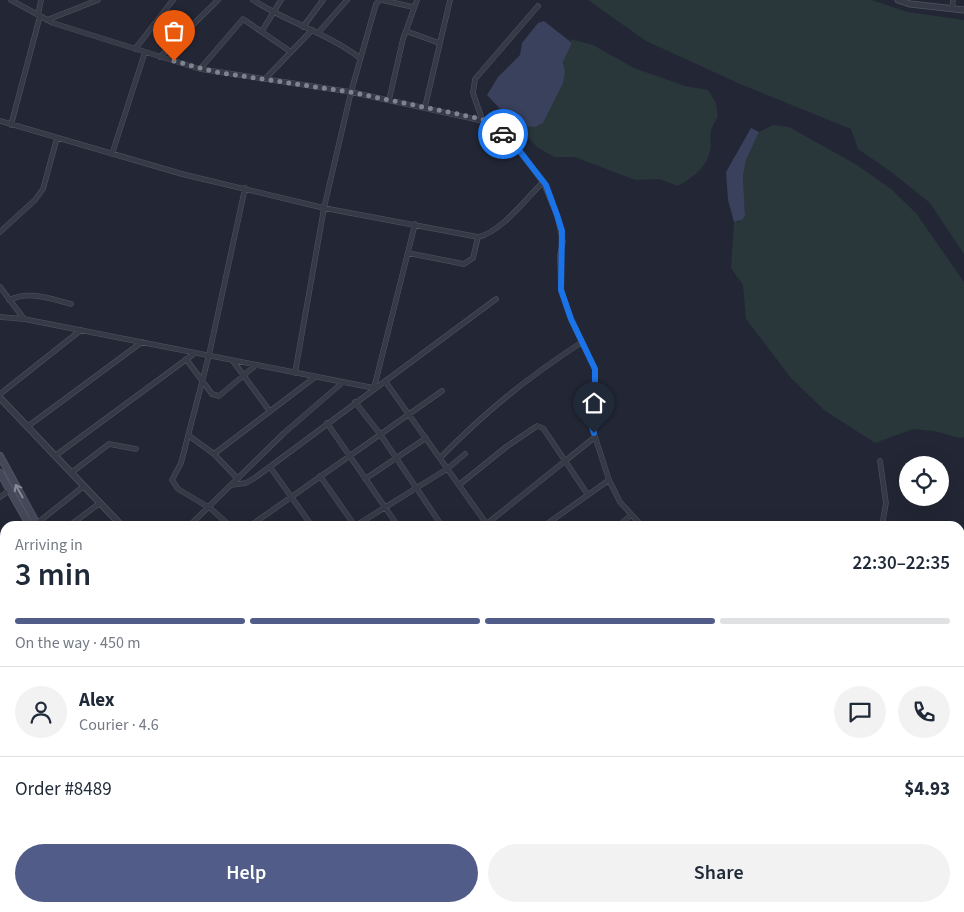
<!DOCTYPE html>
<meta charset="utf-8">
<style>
body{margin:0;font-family:"Source Sans 3",sans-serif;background:#f2f2f3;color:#1f2937;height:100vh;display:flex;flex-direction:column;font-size:19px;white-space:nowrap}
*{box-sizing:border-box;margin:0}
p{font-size:16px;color:#747a83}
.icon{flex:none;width:28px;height:28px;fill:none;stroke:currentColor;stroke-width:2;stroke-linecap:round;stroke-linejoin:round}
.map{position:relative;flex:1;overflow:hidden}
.drawer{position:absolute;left:0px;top:521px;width:965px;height:391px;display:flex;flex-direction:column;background:#fff;border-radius:15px 15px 0 0;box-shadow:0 5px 20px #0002}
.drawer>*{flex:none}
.fabs{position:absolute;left:899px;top:456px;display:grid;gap:10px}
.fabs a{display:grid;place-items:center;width:50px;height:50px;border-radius:50%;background:#fff;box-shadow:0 5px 20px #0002;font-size:25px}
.pin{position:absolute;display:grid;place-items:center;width:42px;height:42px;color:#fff;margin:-51px -21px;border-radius:50% 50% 50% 0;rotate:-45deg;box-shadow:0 0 5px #0007}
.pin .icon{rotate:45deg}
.courier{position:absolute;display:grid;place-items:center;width:50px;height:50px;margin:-25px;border:4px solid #1a73e8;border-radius:50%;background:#fff;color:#222;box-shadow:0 1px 6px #0007}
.summary em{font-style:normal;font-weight:600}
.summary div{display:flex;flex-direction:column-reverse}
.summary{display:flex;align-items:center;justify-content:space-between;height:85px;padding:0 15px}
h1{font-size:32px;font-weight:600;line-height:38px}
.bar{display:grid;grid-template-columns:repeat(4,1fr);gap:8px 5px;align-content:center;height:60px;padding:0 15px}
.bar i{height:6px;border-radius:4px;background:#e0e1e3}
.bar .active{background:#515d88}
.bar p{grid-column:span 4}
.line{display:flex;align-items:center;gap:12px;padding:0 15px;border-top:1px solid #e0e1e3}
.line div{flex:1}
.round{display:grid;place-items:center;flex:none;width:52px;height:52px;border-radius:26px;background:#f2f2f3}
.action{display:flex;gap:10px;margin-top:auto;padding:10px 15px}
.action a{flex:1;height:58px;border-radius:30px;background:#515d88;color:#fff;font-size:20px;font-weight:600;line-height:58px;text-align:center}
.action a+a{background:#f2f2f3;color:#1f2937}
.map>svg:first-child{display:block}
.green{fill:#29363a}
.water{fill:#3a415c}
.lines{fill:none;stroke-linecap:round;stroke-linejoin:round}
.minor-casing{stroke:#515461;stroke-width:5.5}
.tertiary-casing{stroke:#515461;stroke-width:7}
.secondary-casing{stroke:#515461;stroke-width:8}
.minor{stroke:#363946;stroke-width:4.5}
.tertiary{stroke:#363946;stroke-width:5.5}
.secondary{stroke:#454858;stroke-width:6}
.oneway{stroke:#868998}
.done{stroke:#7f8391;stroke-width:5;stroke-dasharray:0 9}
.route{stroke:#1a73e8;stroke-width:6}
</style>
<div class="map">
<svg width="964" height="912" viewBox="0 0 964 912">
<rect width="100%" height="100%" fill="#232735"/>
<path class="green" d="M588,0h283l37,12 56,8v234l-34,-51 -40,-32 -32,-22 -7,-20 -111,-45 -94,-43z
M570,39l23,6 41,23 51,18 23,4 8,13 2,14c-13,19 -4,21 -9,38 -5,15 -18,23 -31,31l-19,-7 -24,1 -60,-23h-21l-17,-10 -33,-34 6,2 12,11 43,-54 -2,-10 9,-19z
M773,125l16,2 68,38 34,24 25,24 48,69v155l-4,1 -26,-7 -21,-2 -38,14 -51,-33 -33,-32 -45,-59 -3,-34 -12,-17 3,-46h5l6,-6 -2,-39 3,-17 13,-28z"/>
<path class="water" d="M544,21l28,22 -9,19 2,10 -2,11 -20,40 -8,4 -13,-1 -12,-11 -6,-2 -17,-18 11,-18 22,-22 2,-12 16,-20z
M751,128l8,4 -13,28 -3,17 2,39 -3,4 -8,2 -6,-22 -2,-28z"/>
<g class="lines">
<g class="minor-casing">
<path id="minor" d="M11,0l42,23 147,46 151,23 137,30 27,23 28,37 14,33 6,27 -3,13 1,34 10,30 24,50v12l-8,31 22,68 11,22 22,24
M253,0c34,22 74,33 107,58
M382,0l31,7
M952,9l1,-9
M38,15l3,-15
M47,20l51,-20
M303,27l20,-27
M262,31l19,-31
M406,31l33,12
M318,33l29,-33
M135,49l38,-49
M160,57l58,-57
M200,69l43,-50 48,33
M265,79l47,-49
M389,100l14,-61 14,-39
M425,107l25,-107
M482,119l-9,-26 2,-14 63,-73
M0,121l182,53 142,34 154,29c22,-4 49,-39 65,-55
M11,125l29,-109
M112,154l33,-102
M0,232l35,-32 8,-11 14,-51
M408,253l56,11 9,-6 5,-21
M0,287l24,32
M9,300c21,-10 42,-1 62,4
M0,317l24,2 350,69 41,-164
M186,359l26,35 7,2 37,-31
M233,361l36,49
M295,373l29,-165 27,-116 25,-88 4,-4
M385,381l103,145
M0,394l81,-64
M355,402l25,32 62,92
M327,423l71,103
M27,427l115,-85
M188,435l26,19 24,25
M214,454l101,-77
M55,456l140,-103
M440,458c46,-47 87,-80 142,-116
M880,461l6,42 -4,23
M270,467l42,59
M71,473l38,-29 27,5
M320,476l35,50
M365,479l61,-41
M231,485l15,-2 10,-6 240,-178
M459,485l47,-38 31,-21 6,2 45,67
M0,497l10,-7
M36,524l48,-38
M69,526l31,-23
M189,526l95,-93 59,-51
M230,526l-20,-18 -32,-19 -6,-9 9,-17 28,-108 36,-167
M250,526l192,-135
M355,526l92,-57 18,-15
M484,526l111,-89
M544,526l65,-46
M618,526l13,-11
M0,550l5,-4
M0,556l5,9
M0,642l5,-26
M0,695h5
M0,724l5,-3
M0,740l5,7
M0,812l5,7
M960,851h4
M0,865l5,-4
M0,872l5,6
M323,908l2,4
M381,908l3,4
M554,908l3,4
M0,909l5,-4
M68,912l6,-4
M130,912l6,-4
M195,912l6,-4
M394,912l10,-4
M469,912l6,-4
M520,912l6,-4
M591,912l6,-4
M670,912l5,-4
M724,912v-4"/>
</g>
<g class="tertiary-casing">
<path id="tertiary" d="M898,0l12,4 54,6
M0,398l122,128
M483,908l4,4"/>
</g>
<g class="secondary-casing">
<path id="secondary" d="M0,456l38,70
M0,473l30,53
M246,908l3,4
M257,908l2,4"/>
</g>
<use href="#minor" class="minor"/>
<use href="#tertiary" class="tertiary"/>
<use href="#secondary" class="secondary"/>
</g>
<defs><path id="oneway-shaft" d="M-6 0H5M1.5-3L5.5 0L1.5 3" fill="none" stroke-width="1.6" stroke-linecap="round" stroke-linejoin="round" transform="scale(1.25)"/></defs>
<use class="oneway" href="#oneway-shaft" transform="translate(19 491) rotate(-119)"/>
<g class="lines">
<path class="done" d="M174,61l41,11 135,20 132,27 21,15"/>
<path class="route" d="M503,134l12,11 31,40 11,30 5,16 -1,59 10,29 24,50v12l-8,31 7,21"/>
</g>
</svg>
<div class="fabs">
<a><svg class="icon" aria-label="locate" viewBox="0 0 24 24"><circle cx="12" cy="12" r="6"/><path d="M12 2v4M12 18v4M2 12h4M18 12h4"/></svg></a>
</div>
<div class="pin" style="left:174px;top:61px;background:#ea580c"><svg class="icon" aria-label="bag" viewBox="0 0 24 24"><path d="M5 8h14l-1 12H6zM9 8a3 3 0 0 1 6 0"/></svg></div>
<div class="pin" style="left:594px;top:433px;background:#1f2937"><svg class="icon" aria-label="home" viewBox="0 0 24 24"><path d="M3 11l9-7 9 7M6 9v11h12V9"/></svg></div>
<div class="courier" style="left:503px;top:134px"><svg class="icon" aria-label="car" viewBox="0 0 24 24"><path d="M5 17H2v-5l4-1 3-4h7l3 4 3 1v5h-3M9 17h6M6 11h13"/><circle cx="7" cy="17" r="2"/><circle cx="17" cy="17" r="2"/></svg></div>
<section class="drawer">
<div class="summary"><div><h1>3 min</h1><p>Arriving in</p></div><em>22:30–22:35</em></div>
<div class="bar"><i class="active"></i><i class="active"></i><i class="active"></i><i></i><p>On the way · 450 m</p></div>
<div class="line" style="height:90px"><a class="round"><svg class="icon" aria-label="person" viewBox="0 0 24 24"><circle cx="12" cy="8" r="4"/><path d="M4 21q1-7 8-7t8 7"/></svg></a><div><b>Alex</b><p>Courier · 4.6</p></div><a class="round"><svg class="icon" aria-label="chat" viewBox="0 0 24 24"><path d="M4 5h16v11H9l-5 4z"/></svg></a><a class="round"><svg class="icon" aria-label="phone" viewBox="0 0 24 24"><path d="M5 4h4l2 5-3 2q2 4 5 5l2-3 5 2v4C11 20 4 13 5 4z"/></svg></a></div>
<div class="line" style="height:65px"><div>Order #8489</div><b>$4.93</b></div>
<div class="action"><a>Help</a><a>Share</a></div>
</section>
</div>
